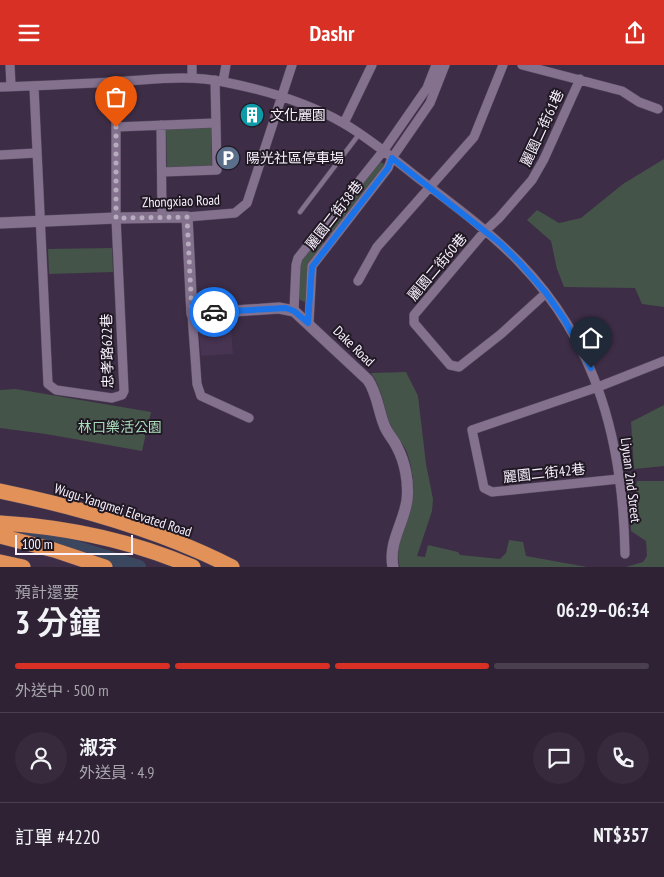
<!DOCTYPE html>
<html lang="zh-TW">
<meta charset="utf-8">
<style>
body{margin:0;font-family:"PT Sans Narrow","Noto Sans TC",sans-serif;background:#362a3c;color:#f1f3f6;height:100vh;display:flex;flex-direction:column;font-size:19px;white-space:nowrap}
*{box-sizing:border-box;margin:0}
p{font-size:16px;color:#a7a4ac}
.icon{flex:none;width:28px;height:28px;fill:none;stroke:currentColor;stroke-width:2;stroke-linecap:round;stroke-linejoin:round}
.map{position:relative;height:502px;overflow:hidden}
.panel{display:flex;flex-direction:column;background:#2e2234;flex:1}
.panel>*{flex:none}
.scale{position:absolute;left:15px;bottom:12px;width:118px;box-sizing:border-box;padding-left:5px;border:2px solid #f9f1fe;border-top:0;font-size:14px;line-height:18px;white-space:nowrap;color:#f9f1fe;-webkit-text-stroke:4px #201924;paint-order:stroke}
.pin{position:absolute;display:grid;place-items:center;width:42px;height:42px;color:#fff;margin:-51px -21px;border-radius:50% 50% 50% 0;rotate:-45deg;box-shadow:0 0 5px #0007}
.pin .icon{rotate:45deg}
.courier{position:absolute;display:grid;place-items:center;width:50px;height:50px;margin:-25px;border:4px solid #1a73e8;border-radius:50%;background:#fff;color:#222;box-shadow:0 1px 6px #0007}
.summary em{font-style:normal;font-weight:600}
.summary div{display:flex;flex-direction:column-reverse}
.summary{display:flex;align-items:center;justify-content:space-between;height:85px;padding:0 15px}
h1{font-size:32px;font-weight:600;line-height:38px}
.bar{display:grid;grid-template-columns:repeat(4,1fr);gap:8px 5px;align-content:center;height:60px;padding:0 15px}
.bar i{height:6px;border-radius:4px;background:#493f4f}
.bar .on{background:#d93025}
.bar p{grid-column:span 4}
.line{display:flex;align-items:center;gap:12px;padding:0 15px;border-top:1px solid #493f4f}
.line div{flex:1}
.round{display:grid;place-items:center;flex:none;width:52px;height:52px;border-radius:26px;background:#362a3c}
header{display:flex;justify-content:space-between;align-items:center;height:65px;padding:0 15px;background:#d93025;color:#fff;font-size:22px;font-weight:600}
.map>svg:first-child{display:block}
.built{fill:#473352}
.green{fill:#455449}
.lines{fill:none;stroke-linecap:round;stroke-linejoin:round}
.river{stroke:#3b475f;stroke-width:14}
.service-casing{stroke:#574a5e;stroke-width:5.5}
.minor-casing{stroke:#574a5e;stroke-width:10}
.tertiary-casing{stroke:#574a5e;stroke-width:12}
.motorway-casing{stroke:#574a5e;stroke-width:16}
.service{stroke:#83718e;stroke-width:4.5}
.minor{stroke:#83718e;stroke-width:9}
.tertiary{stroke:#83718e;stroke-width:11}
.motorway{stroke:#e29259;stroke-width:15}
.done{stroke:#b7acbe;stroke-width:5;stroke-dasharray:0 9}
.route{stroke:#1a73e8;stroke-width:6}
.labels{text-anchor:middle;dominant-baseline:central;stroke-width:4;stroke-linejoin:round;paint-order:stroke}
.poi-label{font-size:14px;fill:#f9f1fe;stroke:#201924;text-anchor:start}
.street-label{font-size:14px;fill:#f9f1fe;stroke:#201924}
.park-label{font-size:14px;fill:#aaddb9;stroke:#201924}
</style>
<header><svg class="icon" aria-label="menu" viewBox="0 0 24 24"><path d="M4 6h16M4 12h16M4 18h16"/></svg>Dashr<svg class="icon" aria-label="share" viewBox="0 0 24 24"><path d="M12 15V3M7 8l5-5 5 5M5 13v7h14v-7"/></svg></header>
<div class="map">
<svg width="664" height="502" viewBox="0 0 664 502">
<rect width="100%" height="100%" fill="#3d2d46"/>
<path class="built" d="M230,251l3,38 -32,2 -3,-34 3,-5z"/>
<path class="green" d="M211,62l1,40 -45,2 -1,-40z
M664,94v148l-22,-3 -7,-16 -71,-1 -7,-18 -6,-28 -24,-21 10,-10 22,13 22,-5 42,-34z
M378,96l6,3v3l-52,67h-3l-2,-2 -1,-5z
M317,175l6,2v5l-15,19 -1,32 -2,4 -5,-2 -2,-3v-31z
M112,183l1,24 -64,2 -1,-25z
M406,307l12,24 8,68 7,35 -1,12 -15,45 8,1 3,-12 30,7 2,3 40,4 6,-6 3,-13 14,2 3,14 61,11h-187c-8,-22 12,-52 13,-75 1,-13 -2,-30 -7,-42 -4,-8 -11,-15 -14,-23 -10,-19 -7,-34 -21,-54z
M16,324l135,23 -9,39 -96,-17 -46,-6v-38z
M664,340v61l-30,3 -3,-47z
M637,416h27v86h-38l17,-5 4,-6 -1,-15 -15,-10 -1,-34 5,-2z"/>
<g class="lines">
<path class="river" d="M13,463l126,39"/>
<g class="service-casing">
<path id="service" d="M300,147l60,-79"/>
</g>
<g class="minor-casing">
<path id="minor" d="M10,0l1,21
M192,0v13
M522,0l100,26 17,11 19,7
M223,16l3,-16
M0,22c37,-1 75,-3 112,-5 38,-2 75,-8 112,0 41,8 82,20 119,41 28,16 53,38 79,58 33,25 68,51 97,81 79,81 104,182 106,292
M34,22l14,297 8,6 56,8 10,-3 2,-4 -8,-173v-136
M344,58l28,-58
M161,60l1,92
M116,62l99,-4
M0,90l36,-2
M162,107l55,-2 -2,-90
M187,152l48,-4 12,-10 45,-138
M358,216l19,-34 97,-110 29,-72
M546,228l-45,41 -42,33 -9,-2 -36,-42v-8l71,-84 14,-13 33,-38 12,-21 36,-80
M294,246l2,-46 2,-7 86,-108 43,-62 9,-23
M192,249l5,70 4,12 48,22
M309,258l3,-57 76,-98 4,-10 38,-55 15,-38
M619,414l-127,13 -8,-4 -12,-58 126,-43 66,-26"/>
</g>
<g class="tertiary-casing">
<path id="tertiary" d="M0,158l116,-5 71,-1 5,97 87,-6 15,3 74,69c10,15 10,31 17,47 3,7 9,13 12,20 8,15 12,35 10,53 -3,23 -19,43 -14,67"/>
</g>
<g class="motorway-casing">
<path id="motorway" d="M0,426c77,16 162,40 232,76
M0,458c68,4 130,17 193,44
M0,471l54,14 51,17
M0,497l23,5"/>
</g>
<use href="#service" class="service"/>
<use href="#minor" class="minor"/>
<use href="#tertiary" class="tertiary"/>
<use href="#motorway" class="motorway"/>
</g>
<g class="lines">
<path class="done" d="M116,62v91l71,-1 5,97 22,-2"/>
<path class="route" d="M214,247l72,-4 8,3 14,12 4,-56 76,-99 4,-10 109,86 19,19 26,30 18,26 27,49"/>
</g>
<defs>
<g id="building-disc" transform="scale(1.25)"><circle r="9.5" fill="#0f9aa8" stroke="#201924"/><path d="M-4-6H4V6H1V3H-1V6H-4ZM-2.5-4.3h1.7v1.8h-1.7ZM.8-4.3h1.7v1.8H.8ZM-2.5-1h1.7V.8h-1.7ZM.8-1h1.7V.8H.8Z" fill="#fff"/></g>
<g id="parking-disc" transform="scale(1.25)"><circle r="9.5" fill="#5c6f8a" stroke="#201924"/><path d="M-3.5-5.5H1a3.5 3.5 0 0 1 0 7H-1V5.5H-3.5ZM-1-3.4V-.6H.8a1.4 1.4 0 0 0 0-2.8Z" fill="#fff"/></g>
</defs>
<g fill-rule="evenodd">
<use href="#building-disc" x="252" y="50"/>
<use href="#parking-disc" x="228" y="93"/>
</g>
<g class="labels">
<g class="poi-label">
<text x="270" y="50">文化麗園</text>
<text x="246" y="93">陽光社區停車場</text>
</g>
<g class="street-label">
<text transform="translate(542 63) rotate(-65)">麗園二街61巷</text>
<text transform="translate(181 136) rotate(-2)">Zhongxiao Road</text>
<text transform="translate(334 150) rotate(-52)">麗園二街38巷</text>
<text transform="translate(437 202) rotate(-50)">麗園二街60巷</text>
<text transform="translate(354 281) rotate(44)">Dake Road</text>
<text transform="translate(107 286) rotate(-91)">忠孝路622巷</text>
<text transform="translate(544 408) rotate(-6)">麗園二街42巷</text>
<text transform="translate(631 415) rotate(83)">Liyuan 2nd Street</text>
<text transform="translate(123 445) rotate(18)">Wugu-Yangmei Elevated Road</text>
</g>
<g class="park-label">
<text x="120" y="362">林口樂活公園</text>
</g>
</g>
</svg>
<div class="scale">100 m</div>
<div class="pin" style="left:116px;top:62px;background:#ea580c"><svg class="icon" aria-label="bag" viewBox="0 0 24 24"><path d="M5 8h14l-1 12H6zM9 8a3 3 0 0 1 6 0"/></svg></div>
<div class="pin" style="left:591px;top:303px;background:#1f2937"><svg class="icon" aria-label="home" viewBox="0 0 24 24"><path d="M3 11l9-7 9 7M6 9v11h12V9"/></svg></div>
<div class="courier" style="left:214px;top:247px"><svg class="icon" aria-label="car" viewBox="0 0 24 24"><path d="M5 17H2v-5l4-1 3-4h7l3 4 3 1v5h-3M9 17h6M6 11h13"/><circle cx="7" cy="17" r="2"/><circle cx="17" cy="17" r="2"/></svg></div>
</div>
<section class="panel">
<div class="summary"><div><h1>3 分鐘</h1><p>預計還要</p></div><em>06:29–06:34</em></div>
<div class="bar"><i class="on"></i><i class="on"></i><i class="on"></i><i></i><p>外送中 · 500 m</p></div>
<div class="line" style="height:90px"><a class="round"><svg class="icon" aria-label="person" viewBox="0 0 24 24"><circle cx="12" cy="8" r="4"/><path d="M4 21q1-7 8-7t8 7"/></svg></a><div><b>淑芬</b><p>外送員 · 4.9</p></div><a class="round"><svg class="icon" aria-label="chat" viewBox="0 0 24 24"><path d="M4 5h16v11H9l-5 4z"/></svg></a><a class="round"><svg class="icon" aria-label="phone" viewBox="0 0 24 24"><path d="M5 4h4l2 5-3 2q2 4 5 5l2-3 5 2v4C11 20 4 13 5 4z"/></svg></a></div>
<div class="line" style="height:65px"><div>訂單 #4220</div><b>NT$357</b></div>
</section>
